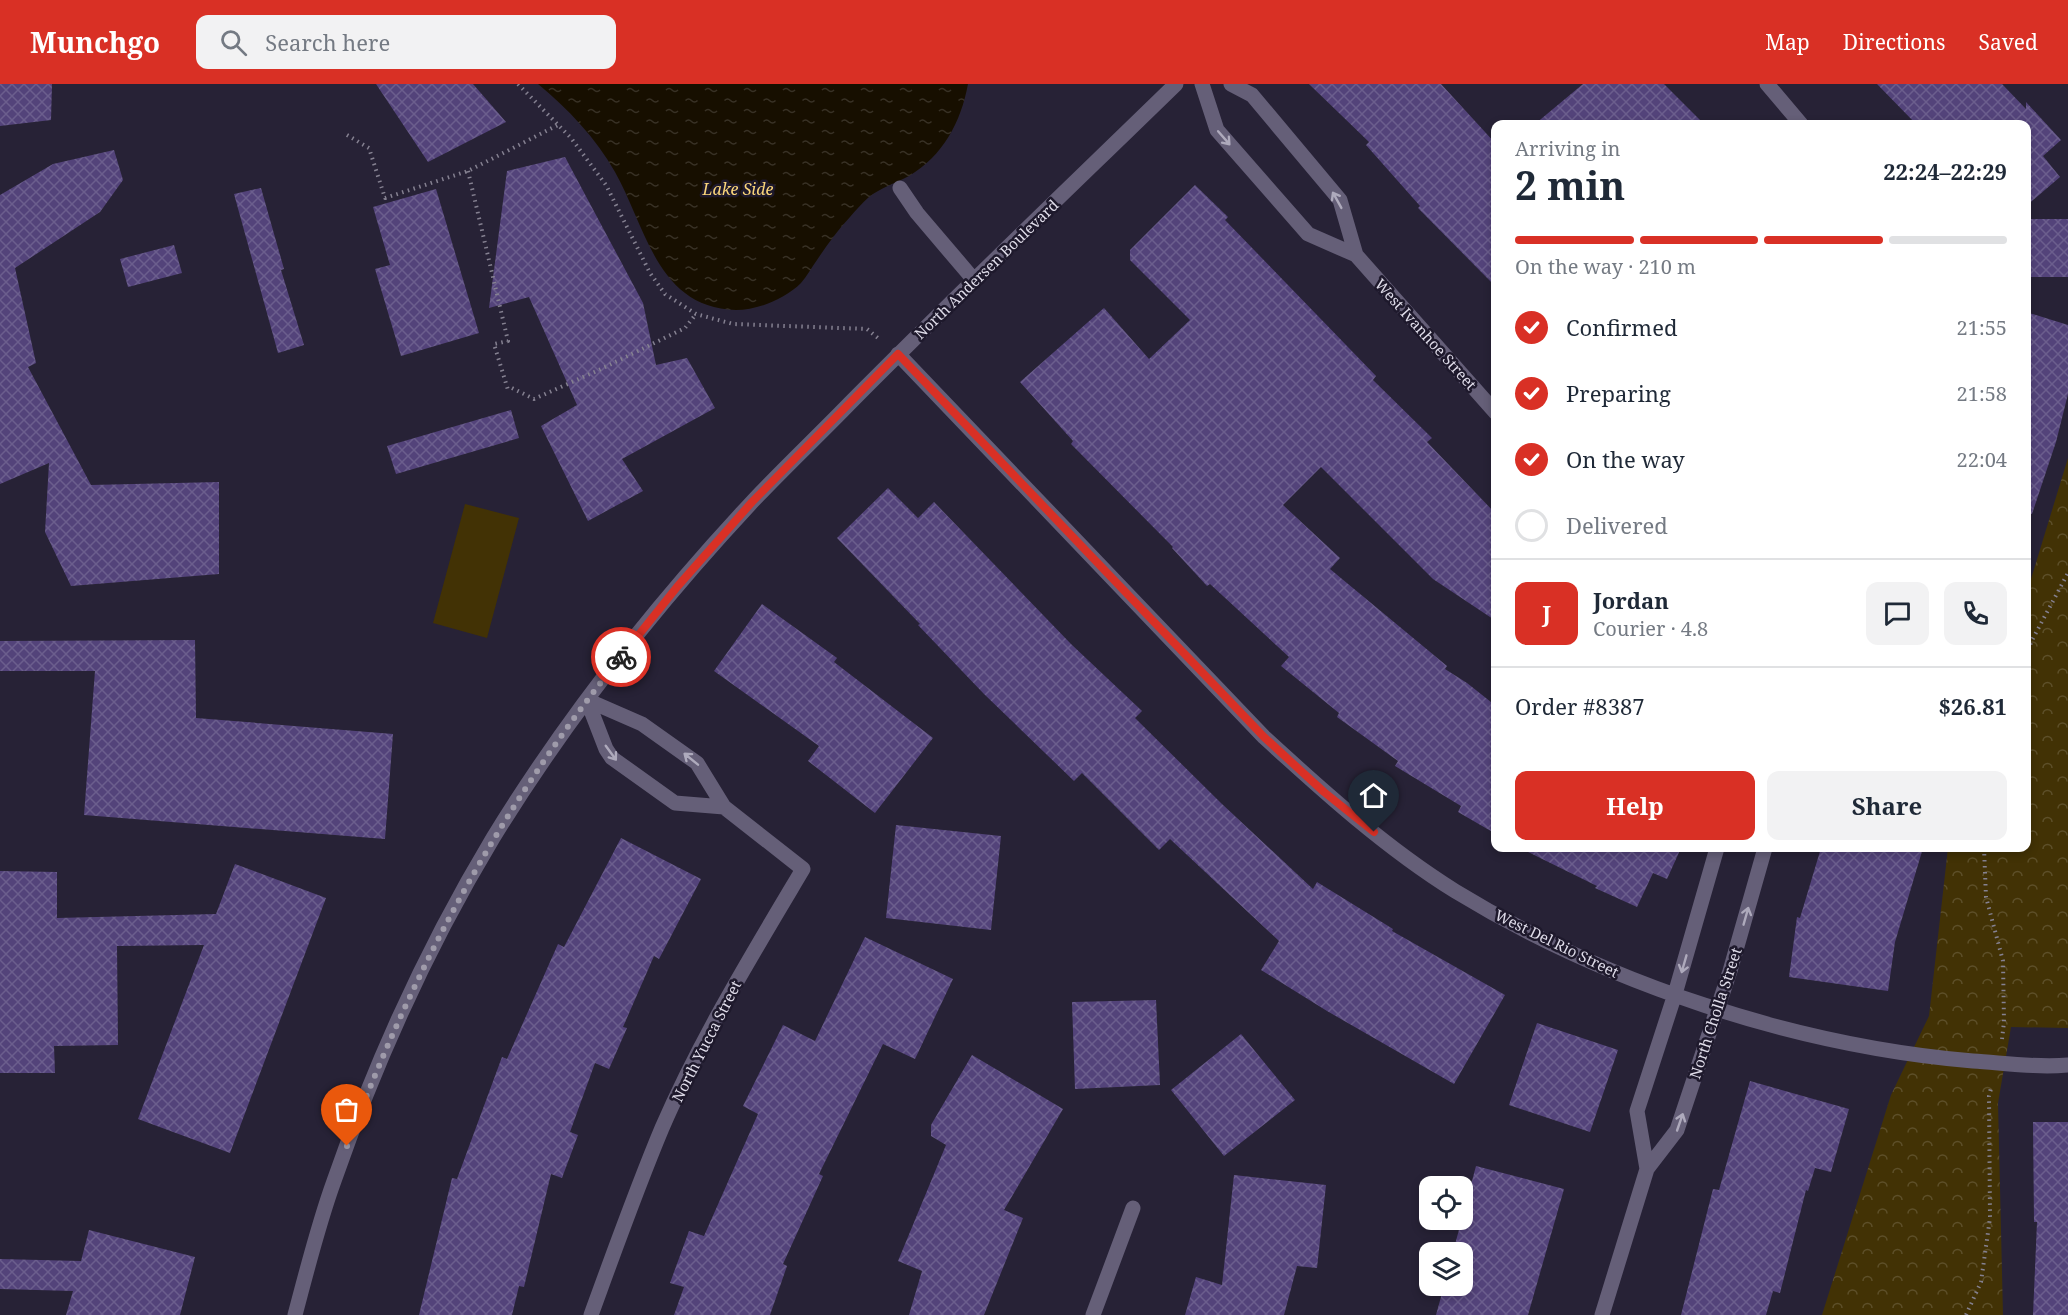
<!DOCTYPE html>
<meta charset="utf-8">
<style>
body{margin:0;font-family:"Noto Serif",serif;background:#f2f2f3;color:#1f2937;height:100vh;display:flex;flex-direction:column;font-size:22px;white-space:nowrap}
*{box-sizing:border-box;margin:0}
p{font-size:20px;color:#747a83}
.icon{flex:none;width:33px;height:33px;fill:none;stroke:currentColor;stroke-width:2;stroke-linecap:round;stroke-linejoin:round}
.map{position:relative;flex:1;overflow:hidden}
.drawer{position:absolute;left:1491px;top:36px;width:540px;height:732px;display:flex;flex-direction:column;background:#fff;border-radius:12px;box-shadow:0 3px 9px #0003}
.drawer>*{flex:none}
.buttons{position:absolute;left:1419px;top:1092px;display:grid;gap:12px}
.buttons a{display:grid;place-items:center;width:54px;height:54px;border-radius:12px;background:#fff;box-shadow:0 3px 9px #0003;font-size:30px}
.pin{position:absolute;display:grid;place-items:center;width:51px;height:51px;color:#fff;margin:-62px -26px;border-radius:50% 50% 50% 0;rotate:-45deg;box-shadow:0 0 6px #0007}
.pin .icon{rotate:45deg}
.courier{position:absolute;display:grid;place-items:center;width:60px;height:60px;margin:-30px;border:4px solid #d93025;border-radius:50%;background:#fff;color:#222;box-shadow:0 2px 8px #0007}
.overview em{font-style:normal;font-weight:700}
.overview div{display:flex;flex-direction:column-reverse}
.overview{display:flex;align-items:center;justify-content:space-between;height:102px;padding:0 24px}
h1{font-size:39px;font-weight:700;line-height:45px}
.bar{display:grid;grid-template-columns:repeat(4,1fr);gap:9px 6px;align-content:center;height:72px;padding:0 24px}
.bar i{height:8px;border-radius:4px;background:#e0e1e3}
.bar .selected{background:#d93025}
.bar p{grid-column:span 4}
.line{display:flex;align-items:center;gap:15px;padding:0 24px;border-top:2px solid #e0e1e3}
.line div{flex:1}
.round{display:grid;place-items:center;flex:none;width:63px;height:63px;border-radius:12px;background:#f2f2f3}
ol{padding:0 24px;list-style:none}
li{display:flex;align-items:center;gap:18px;height:66px}
li p{margin-inline-start:auto}
li .icon{padding:6px;border-radius:50%;background:#d93025;color:#fff;stroke-width:4}
li:last-child{color:#747a83}
li i{width:33px;height:33px;border:3px solid #e0e1e3;border-radius:50%}
.cta{display:flex;gap:12px;margin-top:auto;padding:12px 24px}
.cta a{flex:1;height:69px;border-radius:12px;background:#d93025;color:#fff;font-size:24px;font-weight:700;line-height:69px;text-align:center}
.cta a+a{background:#f2f2f3;color:#1f2937}
header{display:flex;align-items:center;gap:36px;box-sizing:border-box;height:84px;padding:0 30px;background:#d93025;color:#fff}
header strong{font-size:28px}
nav{display:flex;gap:33px;margin-inline-start:auto;font-size:21px}
.search{width:420px;height:54px;background:#f2f2f3;display:flex;align-items:center;gap:15px;box-sizing:border-box;padding:0 21px;border-radius:12px;color:#747a83;font-size:22px}
.map>svg:first-child{display:block}
.park{fill:url(#park-crowns)}
.pitch{fill:#423205}
.water{fill:url(#water-ripples)}
.building{fill:url(#building-cross-hatch)}
.lines{fill:none;stroke-linecap:round;stroke-linejoin:round}
.path{stroke:#858191;stroke-width:4;stroke-dasharray:1.5 4.5;stroke-linecap:butt}
.minor{stroke:#655f78;stroke-width:15}
.oneway{stroke:#aeaabc}
.done{stroke:#9f9baa;stroke-width:6;stroke-dasharray:0 10.8}
.route{stroke:#d93025;stroke-width:8}
.labels{text-anchor:middle;dominant-baseline:central;stroke-width:5;stroke-linejoin:round;paint-order:stroke}
.street-label{font-size:15px;fill:#dfdce9;stroke:#1e192c}
.water-label{font-size:16px;font-style:italic;fill:#fbd67a;stroke:#1e192c}
</style>
<header>
<strong>Munchgo</strong>
<div class="search"><svg class="icon" aria-label="search" viewBox="0 0 24 24"><circle cx="10" cy="10" r="6"/><path d="M15 15l6 6"/></svg>Search here</div>
<nav><a>Map</a><a>Directions</a><a>Saved</a></nav>
</header>
<div class="map">
<svg width="2068" height="1231" viewBox="0 0 2068 1231">
<defs>
<pattern id="park-crowns" width="20" height="18" patternUnits="userSpaceOnUse" patternTransform="scale(1.5)"><rect width="20" height="18" fill="#423205"/><path d="M2 6a3 3 0 1 1 6 0M12 15a3 3 0 1 1 6 0" fill="none" stroke="#5d4f29"/></pattern>
<pattern id="water-ripples" width="26" height="14" patternUnits="userSpaceOnUse" patternTransform="scale(1.5)"><rect width="26" height="14" fill="#170f00"/><path d="M2 4q2-2 4 0t4 0M15 11q2-2 4 0t4 0" fill="none" stroke="#383125"/></pattern>
<pattern id="building-cross-hatch" width="8" height="8" patternUnits="userSpaceOnUse" patternTransform="scale(1.5)"><rect width="8" height="8" fill="#53437a"/><path d="M0 0l8 8M0 8l8-8" fill="none" stroke="#6b5e8d"/></pattern>
</defs>
<rect width="100%" height="100%" fill="#272236"/>
<path class="park" d="M2068,374v570l-57,-1 -13,76 5,212h-181l69,-220 38,-79 19,-168h78l1,-256z"/>
<path class="pitch" d="M465,420l54,14 -32,120 -54,-15z"/>
<path class="water" d="M538,0h430c-7,38 -25,72 -59,92 -13,7 -29,12 -40,21 -7,6 -13,13 -19,20 -13,14 -23,28 -33,43 -5,7 -10,16 -16,23 -16,16 -43,27 -65,27 -79,-2 -90,-83 -121,-138 -19,-34 -47,-63 -77,-88z"/>
<path class="building" d="M0,0h52l-1,36 -51,6z
M376,0h97l33,38 -78,40z
M1309,0h132l55,60v143l-78,-79 2,-2 -54,-61 3,-3z
M1583,0h81l40,40h-169z
M1877,0h125l24,25v-7l35,38 -18,16 17,21 -34,29v-82h-110z
M114,66l9,30 -23,32 -85,56 21,95 -8,4 63,118 128,-3v92l-148,12 -26,-54 4,-69 -49,21v-289l53,-31z
M565,73l78,146 13,62 31,-7 28,50 -93,51 21,32 -55,30 -47,-95 36,-21 -48,-108 -40,11 18,-137z
M1195,101l33,32 -3,3 151,156 -3,4 59,58 -5,4 69,72v107l-63,-42 -112,-112 -38,38 57,53 -10,11 117,97 -2,3 22,14 29,23v128l-38,-22 3,-6 -66,-40 3,-5 -61,-44 2,-4 -58,-47 8,-9 -79,-73 -3,2 -35,-38 1,-1 -102,-103 2,-3 -53,-59 84,-74 45,51 41,-39 -60,-60v-10z
M261,104l23,81 -3,1 23,75 -26,8 -44,-159z
M436,105l43,144 -78,23 -26,-87 15,-4 -17,-58z
M2026,135h42v58h-42z
M174,161l8,28 -54,14 -8,-28z
M2026,228l42,13v69l-12,48 -24,72h-6z
M511,326l8,28 -123,36 -9,-28z
M888,404l30,30 16,-16 137,142 71,67 -7,7 87,86 91,85 4,-7 76,47 -1,2 113,64 -51,89 -127,-73 -66,-41 18,-29 -109,-102 -11,11 -77,-77 -8,8 -90,-87 -66,-69 2,-1 -83,-86z
M762,520l75,54 -3,4 99,76 -58,75 -67,-52 11,-15 -105,-75z
M195,556l1,78 197,16 -8,105 -301,-24 11,-144h-95v-30z
M896,741l105,11 -10,94 -105,-12z
M621,754l80,41 -42,80 -5,-3 -31,71 4,1 -18,41 -14,-6 -25,69 8,3 -16,43 -11,-4 -27,113 -5,-1 -7,29h-93l33,-137 5,1 45,-122 5,2 51,-115 6,3z
M1520,764h161l-14,31 -14,-6 -16,34 -42,-19 2,-2z
M1821,764h102l-28,94 -7,49 -99,-14 8,-60 3,1z
M235,780l91,34 -96,255 -92,-34 66,-174 -87,1 1,99 -64,1 1,27h-55v-202l57,1v46l159,-4z
M865,853l88,42 -38,80 -32,-15 -64,130 4,2 -40,88 4,2 -17,49h-96l10,-28 -14,-4 19,-52 15,5 54,-122 -15,-8 40,-81 32,16z
M1156,916l4,85 -85,4 -3,-87z
M1537,939l81,27 -28,82 -81,-27z
M1241,950l54,66 -71,56 -53,-66z
M972,971l91,54 -59,101 19,8 -39,97h-75l13,-44 -24,-10 48,-116 -15,-9v-11z
M1750,997l99,28 -18,63 -16,-4 -7,23 -2,-1 -26,103 -7,-2 -7,24h-85l32,-126 6,1z
M2033,1038h35v193h-35l4,-93h-3z
M1476,1082l88,23 -36,126h-92l8,-29h18v-34h-9z
M1234,1091l92,10 -9,83 -20,-2 -13,49h-99l11,-38 26,8z
M89,1146l106,27 -15,58h-114l7,-24 -73,-2v-30l81,2z"/>
<g class="lines">
<path class="path" d="M518,0l53,54 35,47 44,88 15,21 31,20 37,10 134,5 11,9
M347,51l22,13 16,50 83,-27 90,-46
M468,87l40,170 -14,3 14,46
M512,304l22,11 65,-29 86,-42 11,-14
M2026,578l5,-20 37,-69
M1984,764l2,49 17,64 1,61 -2,17
M1966,1231l15,-33 9,-64 -1,-122 2,-8"/>
<path class="minor" d="M1202,0l15,46 91,104 48,21 140,158
M1231,0l21,11 88,105 16,55
M1767,0l34,40
M900,104l17,25 57,67
M898,270l366,383c60,55 122,111 191,154 152,93 341,155 518,170 31,2 64,7 95,4
M587,616l55,24 55,39 27,44 79,62c-50,84 -102,169 -141,259 -26,62 -48,124 -71,187
M587,616l19,49 6,9 63,45 49,4
M1647,1085l-10,-58 38,-117 42,-146
M295,1231c12,-45 23,-90 39,-134 41,-118 94,-235 159,-343 73,-119 164,-234 259,-336 32,-34 66,-66 98,-99 107,-108 217,-213 326,-319
M1093,1231l40,-107
M1602,1231l45,-146 30,-39 53,-159 35,-123"/>
</g>
<defs><path id="oneway-shaft" d="M-6 0H5M1.5-3L5.5 0L1.5 3" fill="none" stroke-width="1.6" stroke-linecap="round" stroke-linejoin="round" transform="scale(1.5)"/></defs>
<g class="oneway">
<use href="#oneway-shaft" transform="translate(1224 54) rotate(49)"/>
<use href="#oneway-shaft" transform="translate(1337 116) rotate(-119)"/>
<use href="#oneway-shaft" transform="translate(611 669) rotate(54)"/>
<use href="#oneway-shaft" transform="translate(691 675) rotate(-141)"/>
<use href="#oneway-shaft" transform="translate(1746 832) rotate(-74)"/>
<use href="#oneway-shaft" transform="translate(1684 880) rotate(106)"/>
<use href="#oneway-shaft" transform="translate(1680 1038) rotate(-71)"/>
</g>
<g class="lines">
<path class="done" d="M347,1062c67,-178 154,-340 274,-489"/>
<path class="route" d="M621,573l56,-70 75,-85 146,-148 366,383 60,55 50,40"/>
</g>
<g class="labels">
<g class="street-label">
<text transform="translate(986 185) rotate(-44)">North Andersen Boulevard</text>
<text transform="translate(1426 250) rotate(48)">West Ivanhoe Street</text>
<text transform="translate(1557 859) rotate(26)">West Del Rio Street</text>
<text transform="translate(1715 929) rotate(-72)">North Cholla Street</text>
<text transform="translate(706 957) rotate(-63)">North Yucca Street</text>
</g>
<g class="water-label">
<text x="738" y="105">Lake Side</text>
</g>
</g>
</svg>
<div class="buttons">
<a><svg class="icon" aria-label="locate" viewBox="0 0 24 24"><circle cx="12" cy="12" r="6"/><path d="M12 2v4M12 18v4M2 12h4M18 12h4"/></svg></a>
<a><svg class="icon" aria-label="layers" viewBox="0 0 24 24"><path d="M12 4l9 5-9 5-9-5zM3 14l9 5 9-5"/></svg></a>
</div>
<div class="pin" style="left:347px;top:1062px;background:#ea580c"><svg class="icon" aria-label="bag" viewBox="0 0 24 24"><path d="M5 8h14l-1 12H6zM9 8a3 3 0 0 1 6 0"/></svg></div>
<div class="pin" style="left:1374px;top:748px;background:#1f2937"><svg class="icon" aria-label="home" viewBox="0 0 24 24"><path d="M3 11l9-7 9 7M6 9v11h12V9"/></svg></div>
<div class="courier" style="left:621px;top:573px"><svg class="icon" aria-label="bike" viewBox="0 0 24 24"><circle cx="6" cy="16" r="4"/><circle cx="18" cy="16" r="4"/><path d="M6 16l4-8h5l3 8M10 8l3 8H6M13 5h3"/></svg></div>
<section class="drawer">
<div class="overview"><div><h1>2 min</h1><p>Arriving in</p></div><em>22:24–22:29</em></div>
<div class="bar"><i class="selected"></i><i class="selected"></i><i class="selected"></i><i></i><p>On the way · 210 m</p></div>
<ol>
<li><svg class="icon" aria-label="check" viewBox="0 0 24 24"><path d="M5 12l5 5 9-10"/></svg>Confirmed<p>21:55</p></li>
<li><svg class="icon" aria-label="check" viewBox="0 0 24 24"><path d="M5 12l5 5 9-10"/></svg>Preparing<p>21:58</p></li>
<li><svg class="icon" aria-label="check" viewBox="0 0 24 24"><path d="M5 12l5 5 9-10"/></svg>On the way<p>22:04</p></li>
<li><i></i>Delivered</li>
</ol>
<div class="line" style="height:108px"><b class="round" style="background:#d93025;color:#fff">J</b><div><b>Jordan</b><p>Courier · 4.8</p></div><a class="round"><svg class="icon" aria-label="chat" viewBox="0 0 24 24"><path d="M4 5h16v11H9l-5 4z"/></svg></a><a class="round"><svg class="icon" aria-label="phone" viewBox="0 0 24 24"><path d="M5 4h4l2 5-3 2q2 4 5 5l2-3 5 2v4C11 20 4 13 5 4z"/></svg></a></div>
<div class="line" style="height:78px"><div>Order #8387</div><b>$26.81</b></div>
<div class="cta"><a>Help</a><a>Share</a></div>
</section>
</div>
